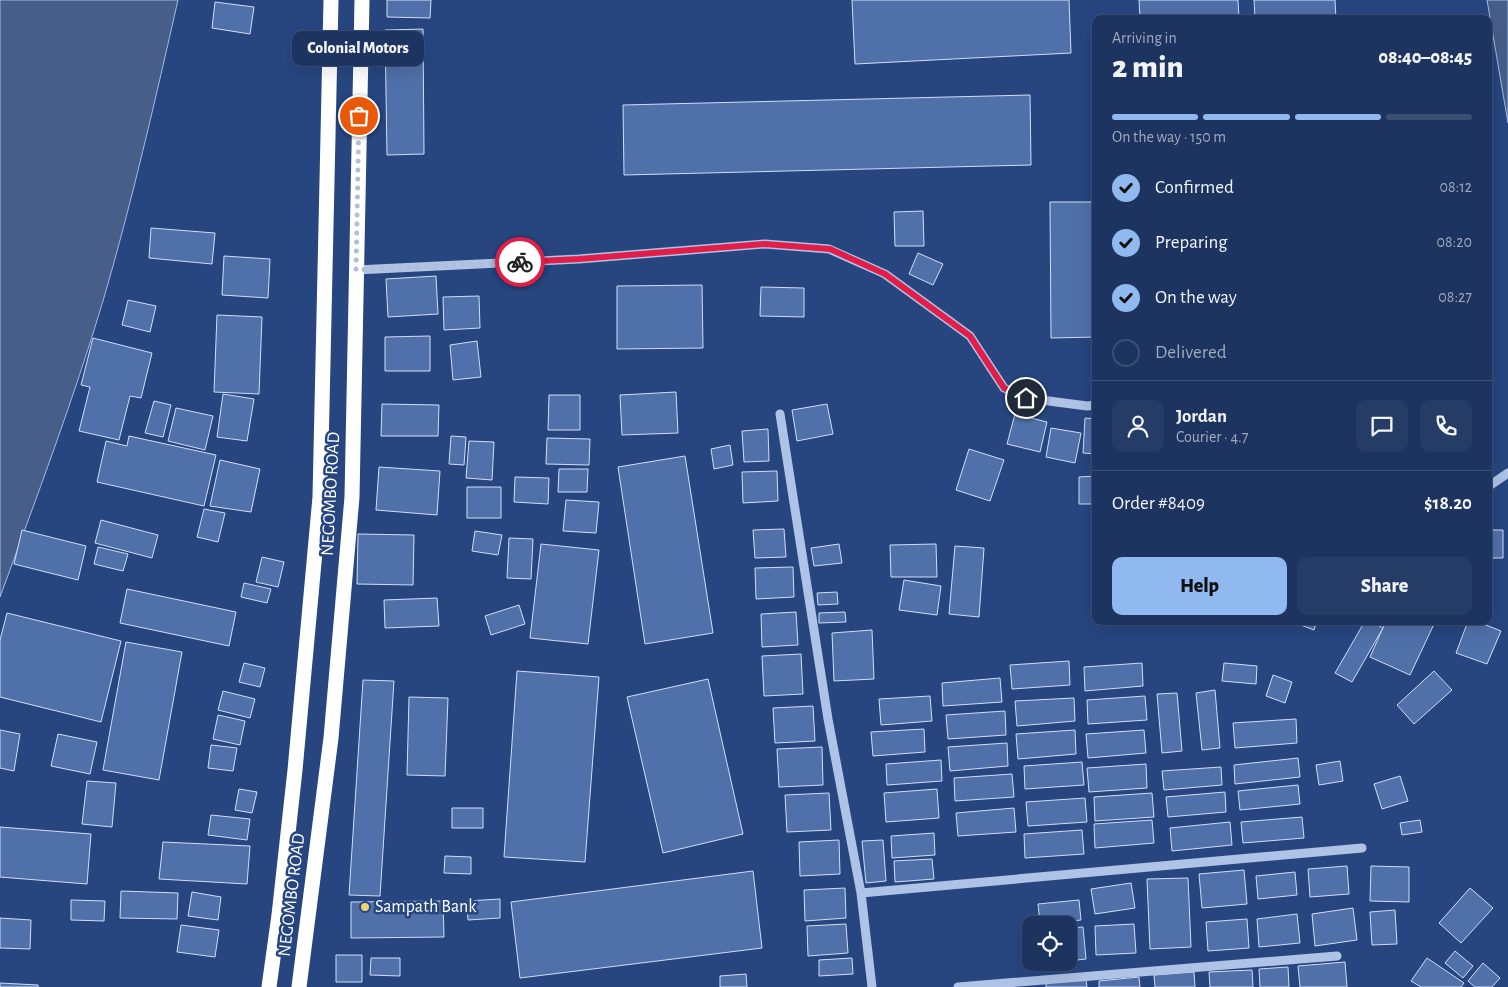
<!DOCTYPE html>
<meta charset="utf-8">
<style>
body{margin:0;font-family:"Alegreya Sans",sans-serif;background:#253c66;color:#f1f3f6;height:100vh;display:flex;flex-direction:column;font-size:19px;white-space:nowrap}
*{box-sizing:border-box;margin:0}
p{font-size:16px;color:#a0aabd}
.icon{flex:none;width:28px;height:28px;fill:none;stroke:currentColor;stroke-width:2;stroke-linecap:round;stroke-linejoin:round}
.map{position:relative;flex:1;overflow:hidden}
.details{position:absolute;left:1092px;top:15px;width:400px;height:610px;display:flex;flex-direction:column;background:#1d3460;border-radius:10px;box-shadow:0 5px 20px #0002,0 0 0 1px #3b4f75}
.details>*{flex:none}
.buttons{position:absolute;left:1022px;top:916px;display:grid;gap:10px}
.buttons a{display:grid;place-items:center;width:55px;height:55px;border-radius:10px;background:#1d3460;box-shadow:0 5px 20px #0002,0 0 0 1px #3b4f75;font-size:25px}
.pin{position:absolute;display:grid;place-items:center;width:42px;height:42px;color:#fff;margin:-21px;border:2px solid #fff;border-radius:50%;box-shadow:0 1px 5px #0007}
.courier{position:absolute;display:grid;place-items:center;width:50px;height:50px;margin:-25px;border:4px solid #e11d48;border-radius:50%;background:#fff;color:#222;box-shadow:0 1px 6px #0007}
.bubble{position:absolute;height:35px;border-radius:10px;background:#1d3460;box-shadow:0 5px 20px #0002,0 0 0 1px #3b4f75;font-size:16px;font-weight:800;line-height:35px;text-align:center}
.overview em{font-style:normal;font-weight:800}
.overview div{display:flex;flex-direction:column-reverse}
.overview{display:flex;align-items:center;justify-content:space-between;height:85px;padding:0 20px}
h1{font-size:32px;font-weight:800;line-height:38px}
.bar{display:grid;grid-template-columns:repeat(4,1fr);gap:8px 5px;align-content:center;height:60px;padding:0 20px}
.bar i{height:6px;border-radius:4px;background:#3b4f75}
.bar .active{background:#90b9f0}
.bar p{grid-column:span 4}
.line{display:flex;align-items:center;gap:12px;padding:0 20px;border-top:1px solid #3b4f75}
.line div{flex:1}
.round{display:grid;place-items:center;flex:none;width:52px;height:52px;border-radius:10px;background:#253c66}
ol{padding:0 20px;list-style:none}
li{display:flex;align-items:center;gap:15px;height:55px}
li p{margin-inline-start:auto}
li .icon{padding:5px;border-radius:50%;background:#90b9f0;color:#111;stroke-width:4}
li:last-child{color:#a0aabd}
li i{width:28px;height:28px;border:2px solid #3b4f75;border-radius:50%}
.action{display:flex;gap:10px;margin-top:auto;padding:10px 20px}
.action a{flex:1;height:58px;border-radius:10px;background:#90b9f0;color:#111;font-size:20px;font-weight:800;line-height:58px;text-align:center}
.action a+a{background:#253c66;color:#f1f3f6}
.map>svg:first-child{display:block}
.water{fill:#475e88;stroke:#a2bce6}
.building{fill:#4f70a9;stroke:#d1def5}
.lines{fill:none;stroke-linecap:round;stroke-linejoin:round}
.minor{stroke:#aec3e6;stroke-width:9}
.highway{stroke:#fff;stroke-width:15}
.done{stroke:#b3bed3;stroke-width:5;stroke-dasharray:0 9}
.route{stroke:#e11d48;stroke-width:6}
.poi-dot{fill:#eed573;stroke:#274680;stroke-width:2}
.labels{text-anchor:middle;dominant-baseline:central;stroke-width:5;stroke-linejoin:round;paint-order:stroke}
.street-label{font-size:18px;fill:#fff;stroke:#274680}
.poi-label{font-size:18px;fill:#fff;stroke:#274680;text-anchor:start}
</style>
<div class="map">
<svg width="1508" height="987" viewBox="0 0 1508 987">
<rect width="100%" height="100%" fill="#274680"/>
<path class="water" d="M0,0h178c-23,101 -46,202 -75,301 -30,100 -67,198 -103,296z
M1487,0h21v123z"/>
<path class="building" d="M387,0h44l-1,18 -43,-1z
M852,0h217l2,53 -216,11z
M1139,0h99l1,19h-99z
M1254,0h81l1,19h-81z
M215,2l39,5 -4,27 -38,-6z
M423,29l1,125 -37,1 -2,-125z
M1030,95l1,70 -407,10 -1,-70z
M1050,202h46v135l-45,1z
M923,211l1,35h-29l-1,-34z
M151,228l64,5 -3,31 -63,-6z
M918,253l25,11 -10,21 -24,-11z
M224,256l46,3 -2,39 -46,-3z
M436,276l2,38 -50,3 -2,-38z
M702,285l1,63 -86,1v-63z
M761,287l43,1v29l-44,-1z
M479,296l1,32 -36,2 -1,-33z
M128,300l28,6 -6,26 -28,-7z
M217,315l45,2 -3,77 -45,-2z
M430,336v35h-45v-34z
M93,338l59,15 -11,45 -11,-2 -11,44 -40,-9 11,-44 -9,-2z
M477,341l4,36 -28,3 -3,-35z
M676,392l2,41 -56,2 -2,-40z
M223,394l31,5 -7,42 -30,-4z
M549,395h31v35h-32z
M154,401l17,4 -8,32 -18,-4z
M382,404l57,1 -1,31h-57z
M827,404l6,30 -36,7 -5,-31z
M176,408l37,8 -8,34 -37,-9z
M1015,414l32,8 -7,30 -33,-8z
M1085,418l11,1v35l-13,-1z
M1051,428l30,5 -6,30 -29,-6z
M768,429l1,32 -25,1 -2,-31z
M129,436l87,19 -12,51 -107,-24 9,-41 21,5z
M451,436l15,1 -2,28 -15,-1z
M547,438l43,1 -1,26 -43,-1z
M469,441l25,1 -2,38 -26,-2z
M730,445l3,20 -19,4 -3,-20z
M969,449l35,11 -14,41 -34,-11z
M685,456l28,177 -68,11 -27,-177z
M220,460l40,9 -9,43 -41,-6z
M379,467l61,4 -3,44 -61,-5z
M559,469h29l-1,23h-29z
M777,471l1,30 -35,2 -1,-31z
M1096,476v28h-17v-27z
M515,477l34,1 -1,26 -34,-2z
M467,487h34v31h-34z
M566,500l33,2 -3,31 -33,-2z
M204,509l21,4 -7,29 -21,-5z
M101,520l57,15 -6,23 -57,-15z
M784,529l2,28 -31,1 -2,-28z
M22,530l64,16 -8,34 -64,-16z
M1489,530h14v28h-14z
M475,531l27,4 -4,20 -26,-4z
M358,534l56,1 -1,50 -56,-1z
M509,538l24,1 -2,40 -24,-1z
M541,544l58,6 -11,94 -58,-6z
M839,544l3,19 -28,3 -3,-18z
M936,544l1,33h-46l-1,-32z
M955,546l29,2 -5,69 -30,-3z
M98,547l30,7 -5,17 -29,-7z
M262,557l22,5 -6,25 -22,-5z
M793,567l1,30 -38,2 -1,-31z
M904,580l37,6 -4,29 -38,-5z
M244,583l27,6 -4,14 -26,-6z
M127,589l109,23 -7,34 -109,-23z
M837,592l1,12 -20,1 -1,-12z
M437,598l2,28 -54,2 -1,-28z
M519,605l6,19 -34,11 -6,-19z
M796,612l2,33 -36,2 -1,-33z
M845,612l1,10 -27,1v-10z
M7,613l114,28 -20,81 -101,-25v-57z
M1290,621h27l-3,9z
M1365,621h5l13,7 -31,54 -17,-9z
M1386,621l49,1 -25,53 -40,-18z
M1468,621h8l25,10 -14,33 -31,-11z
M872,630l2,49 -40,2 -2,-48z
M126,642l56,10 -23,128 -56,-10z
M801,654l2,40 -39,2 -2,-40z
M1069,661l1,24 -58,4 -2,-24z
M244,663l21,5 -5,19 -21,-5z
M1142,663l1,23 -58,5 -1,-24z
M1224,663l33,3 -1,18 -34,-3z
M517,671l82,6 -14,185 -81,-5z
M1434,671l18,19 -38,34 -17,-19z
M1273,675l19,7 -7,21 -19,-7z
M1000,678l2,24 -59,4 -1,-23z
M708,679l35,155 -80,19 -36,-156z
M363,680l31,1 -14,215 -31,-1z
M1215,690l5,58 -18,2 -6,-57z
M223,691l32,8 -5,19 -32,-8z
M1177,693l5,58 -20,2 -5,-59z
M930,696l2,25 -51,4 -2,-26z
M1145,696l2,24 -59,4 -1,-24z
M409,697l39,1 -3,78 -38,-1z
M1074,698l1,23 -58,5 -2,-25z
M813,706l2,35 -40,2 -2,-35z
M1005,711l1,24 -58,4 -2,-24z
M218,715l27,6 -5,24 -27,-6z
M1296,719l1,24 -62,5 -2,-25z
M924,729l1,23 -52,4 -2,-24z
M0,730l20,4 -6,37 -14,-3z
M1075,730l1,24 -58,5 -2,-25z
M1144,730l2,23 -58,5 -2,-24z
M58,734l39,8 -7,32 -39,-8z
M1007,743l1,23 -58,5 -2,-24z
M211,745l26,3 -4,23 -25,-3z
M822,747l1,38 -44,2 -2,-38z
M1298,758l2,19 -65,7 -1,-19z
M941,760l1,21 -55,4 -1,-21z
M1340,761l3,20 -24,4 -3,-20z
M1082,762l2,23 -59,4 -1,-23z
M1146,764l1,24 -58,4 -2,-24z
M1221,767l1,18 -58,5 -2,-19z
M1012,774l2,23 -59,4 -1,-23z
M1400,776l8,25 -26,8 -8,-25z
M87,781l29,2 -4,44 -30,-3z
M1298,785l2,19 -60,6 -2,-19z
M239,789l18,3 -5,21 -17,-3z
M937,789l2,29 -53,4 -2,-29z
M1225,792l1,20 -58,5 -2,-20z
M829,793l2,37 -44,2 -2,-37z
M1152,793l2,24 -59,4 -1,-24z
M1085,798l2,24 -59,4 -2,-24z
M452,808h31v20h-31z
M1014,808l2,24 -58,4 -2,-23z
M211,815l39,4 -3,21 -39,-5z
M1302,817l2,21 -61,5 -2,-21z
M1152,820l2,23 -59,5 -1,-24z
M1420,820l2,12 -20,3 -2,-12z
M1230,822l2,23 -60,6 -2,-23z
M0,827l91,7 -4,50 -87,-7z
M1082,830l2,24 -59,4 -1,-24z
M934,833l1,22 -43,3 -1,-22z
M839,840l1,34 -40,2 -1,-34z
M883,840l3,41 -20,2 -4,-42z
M163,842l87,4 -3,38 -88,-5z
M445,856l26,1v17l-27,-1z
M932,859l2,20 -39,3 -1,-21z
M1347,866l2,28 -39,3 -2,-28z
M1371,866l38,1v35l-39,-1z
M1244,870l3,34 -45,4 -3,-34z
M753,871l9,77 -242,30 -9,-76z
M1295,872l2,23 -39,4 -2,-23z
M1188,878l3,69 -41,2 -3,-70z
M1131,883l4,25 -40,6 -4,-25z
M845,888l1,30 -41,3 -1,-31z
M1470,888l23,20 -32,35 -22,-20z
M121,891l57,2 -1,26 -57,-1z
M192,892l29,5 -3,23 -30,-4z
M500,899v19l-32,2 -1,-19z
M71,900l34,1 -1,20 -33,-1z
M1079,900l2,20 -41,4 -2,-20z
M443,901l1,36 -93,1v-36z
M1353,908l4,32 -42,6 -3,-32z
M1395,910l2,34 -25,1 -2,-33z
M1297,914l3,29 -41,4 -2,-28z
M0,918l31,2 -1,29 -30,-1z
M1247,919l2,29 -41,3 -2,-29z
M846,924l2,29 -40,3 -1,-30z
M1134,924l2,29 -40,2 -1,-29z
M181,925l38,5 -4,27 -38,-5z
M1083,927l3,32 -17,2v-33z
M1455,951l18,15 -10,12 -18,-15z
M336,955h26v27h-26z
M371,958h29v18l-30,-1z
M852,958l1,16 -34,2v-16z
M1427,958l37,25 -3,4h-40l-10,-6z
M1345,962l2,25h-47l-2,-21z
M1483,963l17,15 -8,9h-17l-7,-6z
M1288,967l1,20h-29l-1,-18z
M1252,970l1,17h-43l-1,-15z
M1194,972l1,15h-40l-1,-12z
M746,974l1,13h-27v-11z
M1139,977l1,10h-41v-6z
M1086,980l1,7h-41v-4z
M0,983l38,2v2h-38z"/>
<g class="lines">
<path class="minor" d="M356,270l223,-11 186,-15 64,5 56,25 85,62 34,52 22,10 61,8 9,-1
M780,414l48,305 33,174 11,94
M1489,486l19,-13
M861,893l501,-45
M958,987l379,-31"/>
<path class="highway" d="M269,987l10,-72 16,-145 25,-273 11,-497
M299,987l32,-249 21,-241 10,-497"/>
</g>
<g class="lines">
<path class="done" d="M359,116l-3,154 164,-8"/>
<path class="route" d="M520,262l59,-3 186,-15 65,5 55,25 85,62 34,52 22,10"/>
</g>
<circle class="poi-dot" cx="365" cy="907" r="5"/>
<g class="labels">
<g class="street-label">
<text transform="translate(331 494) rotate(-87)">NEGOMBO ROAD</text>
<text transform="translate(292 895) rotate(-83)">NEGOMBO ROAD</text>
</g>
<g class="poi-label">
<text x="375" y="907">Sampath Bank</text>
</g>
</g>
</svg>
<div class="buttons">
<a><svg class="icon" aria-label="locate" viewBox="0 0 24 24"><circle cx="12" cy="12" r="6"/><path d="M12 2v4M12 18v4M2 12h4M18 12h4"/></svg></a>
</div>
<div class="pin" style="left:359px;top:116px;background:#ea580c"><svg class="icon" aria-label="bag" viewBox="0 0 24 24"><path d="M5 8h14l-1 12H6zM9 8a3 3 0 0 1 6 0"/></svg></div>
<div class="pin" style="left:1026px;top:398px;background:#1f2937"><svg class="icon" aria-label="home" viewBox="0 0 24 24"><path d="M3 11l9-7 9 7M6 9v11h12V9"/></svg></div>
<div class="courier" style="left:520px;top:262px"><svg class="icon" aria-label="bike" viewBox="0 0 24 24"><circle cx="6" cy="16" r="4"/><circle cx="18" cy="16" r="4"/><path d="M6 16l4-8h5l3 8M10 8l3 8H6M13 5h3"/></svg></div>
<div class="bubble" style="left:292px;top:31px;width:132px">Colonial Motors</div>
<section class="details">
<div class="overview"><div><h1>2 min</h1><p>Arriving in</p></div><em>08:40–08:45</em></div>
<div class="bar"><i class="active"></i><i class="active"></i><i class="active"></i><i></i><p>On the way · 150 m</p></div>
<ol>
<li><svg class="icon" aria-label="check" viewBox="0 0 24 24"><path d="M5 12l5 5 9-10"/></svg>Confirmed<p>08:12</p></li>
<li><svg class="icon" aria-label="check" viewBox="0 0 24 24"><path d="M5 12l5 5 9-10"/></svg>Preparing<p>08:20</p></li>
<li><svg class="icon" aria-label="check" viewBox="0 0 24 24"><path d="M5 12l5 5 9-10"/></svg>On the way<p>08:27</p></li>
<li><i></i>Delivered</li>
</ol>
<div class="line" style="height:90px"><a class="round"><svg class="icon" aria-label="person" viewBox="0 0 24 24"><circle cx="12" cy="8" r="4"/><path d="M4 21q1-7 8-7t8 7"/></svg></a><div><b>Jordan</b><p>Courier · 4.7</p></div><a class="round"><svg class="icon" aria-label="chat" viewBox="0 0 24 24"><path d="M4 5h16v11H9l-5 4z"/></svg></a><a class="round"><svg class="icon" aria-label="phone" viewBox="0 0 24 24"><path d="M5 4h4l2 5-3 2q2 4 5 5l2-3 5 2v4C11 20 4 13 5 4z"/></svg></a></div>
<div class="line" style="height:65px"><div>Order #8409</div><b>$18.20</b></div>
<div class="action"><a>Help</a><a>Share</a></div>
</section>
</div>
